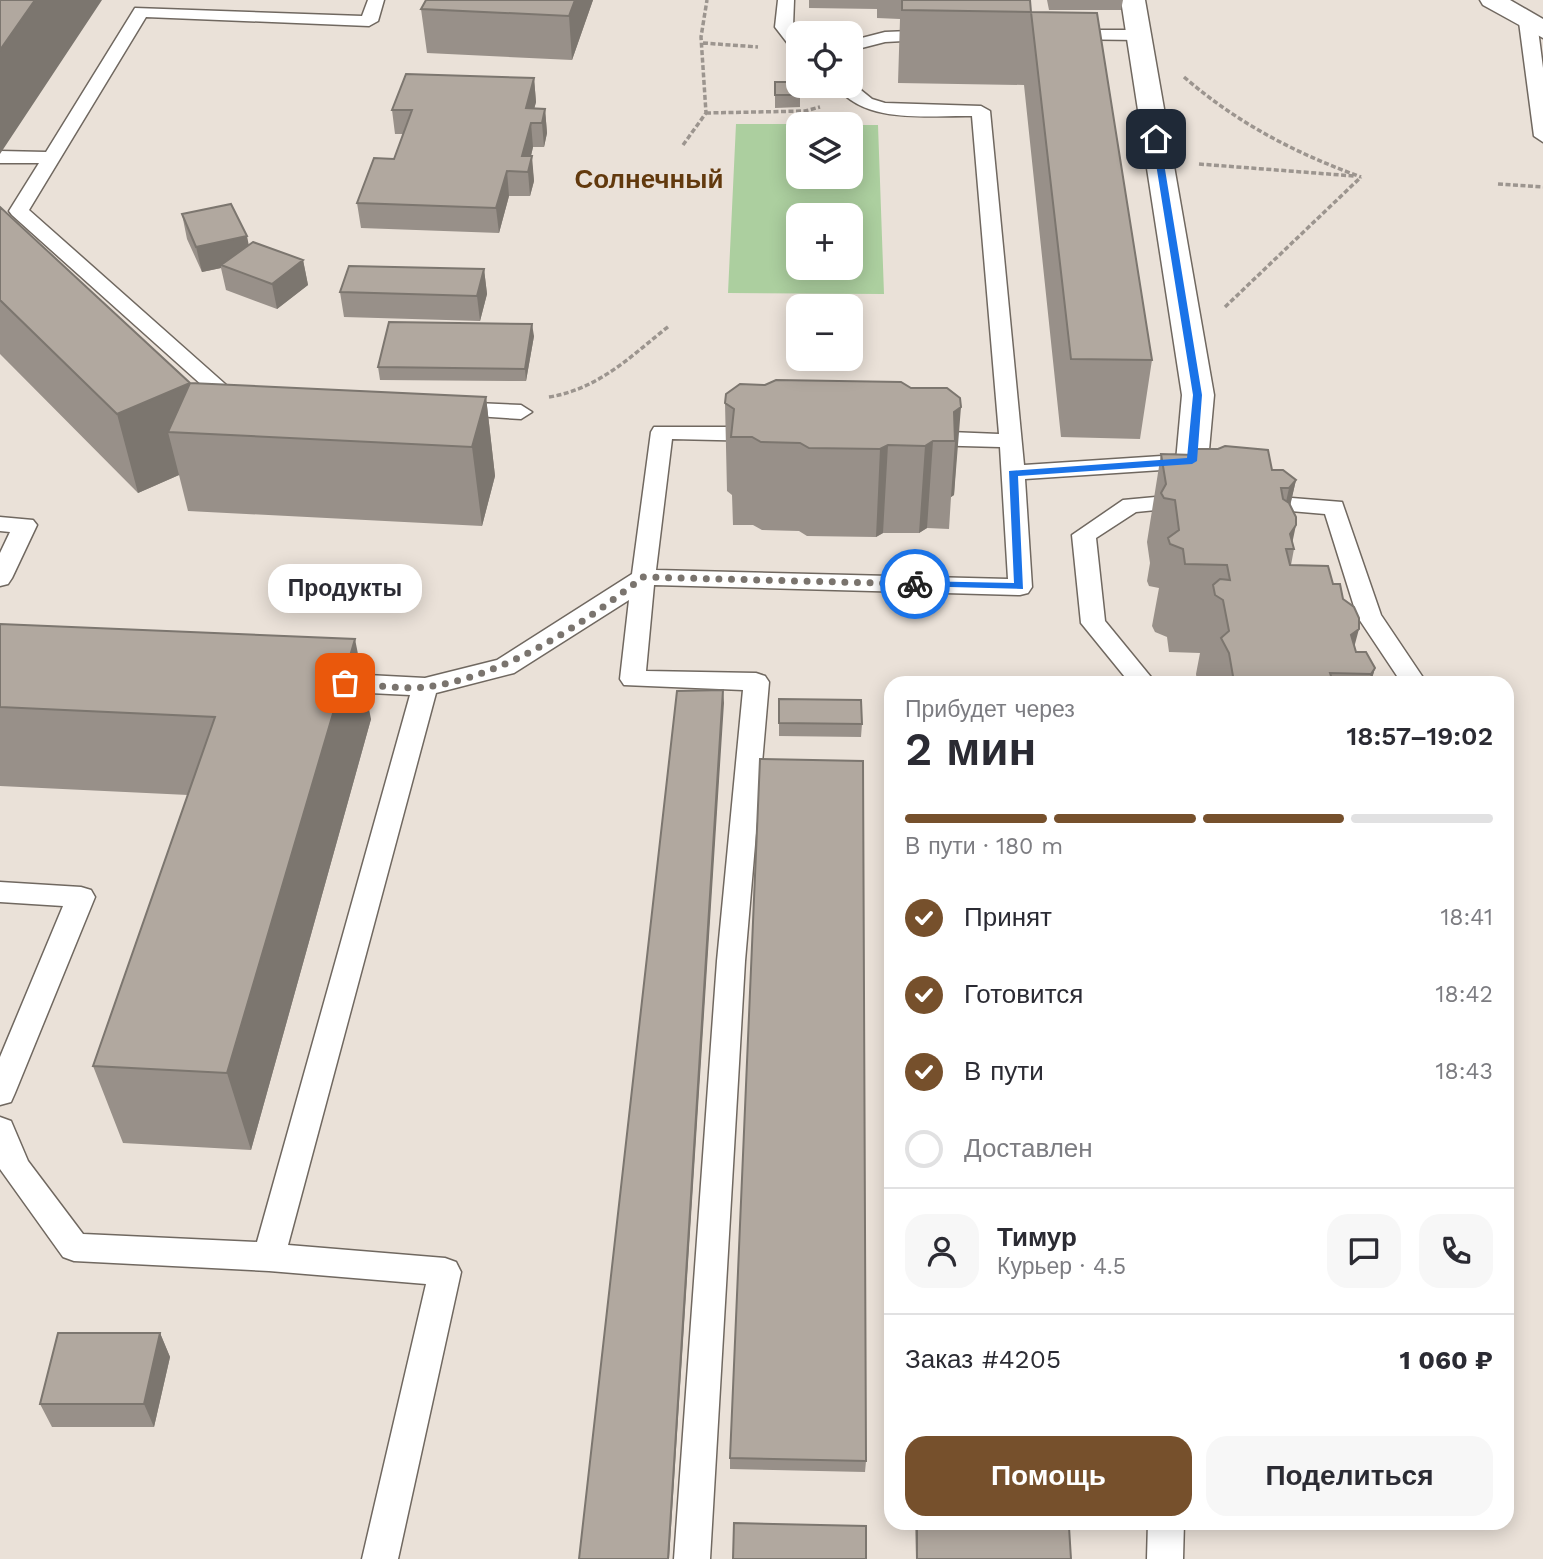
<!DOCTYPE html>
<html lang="ru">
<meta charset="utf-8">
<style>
body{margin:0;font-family:"Work Sans",sans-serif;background:#f7f7f7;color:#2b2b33;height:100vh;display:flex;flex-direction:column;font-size:26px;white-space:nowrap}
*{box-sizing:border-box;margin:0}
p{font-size:23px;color:#7c7c81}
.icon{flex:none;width:38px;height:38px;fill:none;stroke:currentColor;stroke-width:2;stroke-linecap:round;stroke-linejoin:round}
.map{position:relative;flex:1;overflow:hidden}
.panel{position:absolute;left:884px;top:676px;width:630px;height:854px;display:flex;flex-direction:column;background:#fff;border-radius:21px;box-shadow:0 4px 18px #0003}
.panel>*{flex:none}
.fabs{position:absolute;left:786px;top:21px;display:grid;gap:14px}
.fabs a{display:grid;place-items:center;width:77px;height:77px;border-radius:14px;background:#fff;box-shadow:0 4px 18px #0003;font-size:35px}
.pin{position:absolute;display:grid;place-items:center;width:60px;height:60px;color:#fff;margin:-30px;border-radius:14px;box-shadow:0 4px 10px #0006}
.courier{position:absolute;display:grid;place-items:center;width:70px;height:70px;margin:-35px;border:5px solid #1a73e8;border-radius:50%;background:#fff;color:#222;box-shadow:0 2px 9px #0007}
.bubble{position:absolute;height:49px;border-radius:21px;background:#fff;box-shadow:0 4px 18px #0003;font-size:23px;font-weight:600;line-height:49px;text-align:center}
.headline em{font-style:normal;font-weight:600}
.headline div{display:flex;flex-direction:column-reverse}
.headline{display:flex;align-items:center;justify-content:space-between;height:119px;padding:0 21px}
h1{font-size:46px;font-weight:600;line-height:52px}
.bar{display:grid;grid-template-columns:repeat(4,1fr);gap:10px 7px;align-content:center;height:84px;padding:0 21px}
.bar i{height:9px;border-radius:5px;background:#e1e1e2}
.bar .on{background:#76502c}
.bar p{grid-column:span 4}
.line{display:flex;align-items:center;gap:18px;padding:0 21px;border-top:2px solid #e1e1e2}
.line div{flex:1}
.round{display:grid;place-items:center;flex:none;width:74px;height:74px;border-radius:21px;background:#f7f7f7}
ol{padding:0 21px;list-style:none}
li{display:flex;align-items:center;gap:21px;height:77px}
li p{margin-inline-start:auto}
li .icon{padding:7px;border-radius:50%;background:#76502c;color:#fff;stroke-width:4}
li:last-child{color:#7c7c81}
li i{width:38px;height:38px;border:4px solid #e1e1e2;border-radius:50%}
.primary-button{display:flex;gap:14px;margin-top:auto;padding:14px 21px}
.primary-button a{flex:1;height:80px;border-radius:21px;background:#76502c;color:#fff;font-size:28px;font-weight:600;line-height:80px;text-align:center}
.primary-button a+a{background:#f7f7f7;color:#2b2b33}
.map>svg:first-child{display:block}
.green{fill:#accf9f;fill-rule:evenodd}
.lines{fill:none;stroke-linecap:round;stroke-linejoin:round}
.lane-casing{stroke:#706860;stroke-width:3}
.street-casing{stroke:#706860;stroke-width:3}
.primary-casing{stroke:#706860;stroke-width:3}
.path{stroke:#9c958f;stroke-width:3.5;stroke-dasharray:5 2.5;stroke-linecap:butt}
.lane{fill:#fff;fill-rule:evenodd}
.street{fill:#fff;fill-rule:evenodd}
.primary{fill:#fff;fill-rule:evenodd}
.wall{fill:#989089}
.shaded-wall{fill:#7c766f}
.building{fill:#b1a89f;stroke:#7c766f;stroke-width:2}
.route{fill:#1a73e8}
.done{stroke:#7a746e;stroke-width:7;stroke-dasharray:0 12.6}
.labels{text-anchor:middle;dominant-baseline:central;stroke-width:5;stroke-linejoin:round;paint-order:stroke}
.far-district-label{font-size:26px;font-weight:bold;fill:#62390d;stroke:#eae1d8}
</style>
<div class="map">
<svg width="1543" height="1559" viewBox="0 0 1543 1559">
<rect width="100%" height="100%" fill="#eae1d8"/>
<path class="green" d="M736,124h62v53h52l1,-52h27l6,169 -156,-1zM798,215h52v53h-52z"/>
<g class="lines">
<g class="lane-casing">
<path id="lane" d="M368,0h16l-6,21 -9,5 -223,-9 -117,193 222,197 -11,7 -8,-2 -220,-197 -3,-4 30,-48h-39v-12l46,1 89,-144 227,8z
M778,0h16l-1,27 5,6v17l-6,-1 -17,-22z
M1528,17l9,5 6,46v74l-9,-6 -15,-114z
M935,30l6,1 3,4 -3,4 -56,3 -35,9v-10l35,-9z
M1064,30h75l9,5 -9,5 -81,-1 -3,-4 3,-4z
M851,82l21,17 13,4 96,3 9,5 34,354 168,-11 11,7 -11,7 -167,11 7,108 -4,6 -8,2 -366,-10 -8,86 110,2 9,3 4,6 -24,279 -35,598h-36l43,-598 26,-271 -119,-5 -4,-6 9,-79 -115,73 -78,20 -148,552 157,13 11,4 5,10 -63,287h-36l64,-275 -157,-13 -195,-10 -11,-4 -63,-88v-52l11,4 17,40 55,73 174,8 153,-547 -81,-4 -9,-3 -4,-6 4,-6 9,-3 96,5 72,-18 135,-86 19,-142 3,-5h107l11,7 -11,7 -89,-2 -16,131 352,9 -8,-132 -75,-2 -11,-7 11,-7 74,3 -27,-318c-44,-1 -106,9 -136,-30h14z
M453,402l68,3 11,7 -11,7 -76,-5 -3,-5 3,-5z
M1188,494l8,2 3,5 -3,5 -60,6 -40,26 9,83 50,61h-26l-48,-59 -9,-88 51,-35z
M1254,495l88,7 39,113 45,67h-25l-44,-66 -32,-102 -79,-7 -3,-5 3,-5z
M0,517l33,3 4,5 -25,53 -4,6 -8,2v-33l10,-21 -10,-1z
M0,882l81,5 10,3 4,7 -80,196 -4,9 -11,3v-48l63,-151 -63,-4z
M1148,1522h36l-1,37h-36z"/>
</g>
<g class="street-casing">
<path id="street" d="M1121,0h24l69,395 -6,66 -4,7 -12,3 -12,-3 -4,-7 6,-66z"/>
</g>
<g class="primary-casing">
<path id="primary" d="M1480,0h30l33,19v19l-60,-33z"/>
</g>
<path class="path" d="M703,43l55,4
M1184,77c53,46 111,76 177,100
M706,113l99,-2 15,-4
M683,145l23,-32 -5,-76 6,-37
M1199,164l155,12
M1498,184l45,3
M1225,307l136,-130
M549,397c50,-8 82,-41 120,-71"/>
<use href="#lane" class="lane"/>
<use href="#street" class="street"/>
<use href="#primary" class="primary"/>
</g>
<path class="wall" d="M426,0h167l-21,60 -145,-7 -6,-44z
M809,0h221l1,12 121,348 -12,79 -79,-2 -37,-352 -126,-2 2,-64 -23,-1v-9l-68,-1z
M1047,0h76l-2,10h-72z
M534,78l2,24 -2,7h11l2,24 -3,14h-11l-2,9 3,25 -4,15h-21l-10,37 -138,-5 -4,-25 37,-44 9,-25h-8l-3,-24z
M775,82l25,4v21l-25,1z
M0,207l190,176 296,14 9,79 -13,50 -294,-15 -9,-36 -41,18 -138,-139z
M182,214l67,31 54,15 5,25 -31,24 -51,-19 -5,-22 -19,4 -15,-33z
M484,269l3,25 -7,27 -136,-4 -4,-25z
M850,314l10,31v13h-10z
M534,336l-8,45 -146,-1 -2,-13z
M911,388l49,10 -6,97 -3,2 -2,32 -22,-1 -8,5h-36l-7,4 -69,-1 -8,-5 -37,-1 -9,-5h-20l-1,-30 -5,-4 -2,-88z
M1194,449l78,21 24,10 -6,25 2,37 2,7 -3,16 42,19 23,68 19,16 -4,14h-174l-1,-8 4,-21 -31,-1 -2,-15 -12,-5 -3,-6 7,-38 -10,-2 -2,-5 3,-18 -3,-21 14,-88 32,1z
M0,624l371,95 -120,431 -128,-7 -30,-77 95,-271 -188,-9z
M779,699l83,25 -1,13 -82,-1z
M160,1333l10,24 -16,70h-102l-12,-23z
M730,1458l136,3 -1,11 -135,-3z
M915,1522h70v2l86,35h-155z"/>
<path class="shaded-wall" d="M35,0h67l-102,154v-104z
M575,0h18l-21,60 -3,-44z
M534,78l2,24 -8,30 -2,-24z
M545,109l2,24 -3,14 -2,-24z
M531,123l2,24 -6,25 -5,-16z
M532,156l2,25 -4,15 -2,-24z
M507,171l2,25 -10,37 -3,-25z
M247,236l5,25 -31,4v3l-19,4 -6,-25z
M303,260l5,25 -31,24 -5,-25z
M484,269l3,25 -7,27 -3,-25z
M532,324l2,12 -8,45 -1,-12z
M190,383l-22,49 11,43 -41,18 -21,-79z
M486,397l9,79 -13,50 -10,-79z
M961,407l-7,88 -3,2 4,-56 -1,-29z
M933,441l-6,87 -8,5 6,-87z
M888,445l-5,88 -7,4 4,-88z
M1296,480l-20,88 -6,8 19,-88z
M1296,525l-5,24 -1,-15z
M1359,629l-12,45 4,-39z
M355,639l16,80 -120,431 -24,-77z
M1375,668l-4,14h-3l3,-8z
M723,690l1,13 -55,856h-1z
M160,1333l10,24 -16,70 -10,-23z"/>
<path class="building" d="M0,0h35l-35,50z
M426,0h149l-6,16 -148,-7z
M902,0h128l1,12 66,1 55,347 -81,-1 -40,-347 -129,-2z
M406,74l128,4 -8,30 19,1 -3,14h-11l-9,33h10l-4,16 -21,-1 -11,37 -139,-5 17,-45 20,1 18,-49h-20z
M775,82h23v4h2v9h-25z
M231,204l16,32 -51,11 -14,-33z
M0,207l190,176 -73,31 -117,-114z
M253,242l50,18 -31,24 -51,-19z
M349,266l135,3 -7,27 -137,-4z
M850,314h10v31h-10z
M389,322l143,2 -7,45 -147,-2z
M776,380l125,2 10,6h36l13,10 1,9 -7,5 1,29h-22l-8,5 -37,-1 -8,4 -71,-1 -9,-5 -39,-1 -9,-5h-21l3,-28 -9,-6 1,-9 14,-10 25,1z
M190,383l296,14 -14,50 -304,-15z
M1225,446l43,4 4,20h11l13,10 -7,8h-8l2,11 6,4 7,14v8l-6,9 4,15h-8l4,16 38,1 5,18h7l3,15 11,8 5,11v11l-8,6 5,17h10l9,16 -4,6 -41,-1 3,9h-99l-5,-29 -8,-15 8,-7 -6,-31 -8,-5 -2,-10 7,-6 10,1 -3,-15 -42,-1 -2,-15 -13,-5 -2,-6 11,-8 -4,-30 -11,-2 -3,-5 5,-9 -5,-30 34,1 -1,-6h24z
M0,624l355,15 -128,434 -134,-7 122,-349 -215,-10z
M723,690l-55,869h-89l98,-868z
M779,699l82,1 1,24 -83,-1z
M760,759l103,2 3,700 -136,-3z
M58,1333h102l-16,71h-104z
M917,1522h68v2l84,3 2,32h-154z
M734,1523l132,3v33h-133z"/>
<path class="route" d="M1156,137l4,2 42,256 -5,66 -5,3 -174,12 5,113 -112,-3 -1,-2 5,-3 99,2 -5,-112 178,-13 6,-63 -41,-256z"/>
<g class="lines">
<path class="done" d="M345,683c26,1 55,7 80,4 78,-9 158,-63 218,-110l272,7"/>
</g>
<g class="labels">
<g class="far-district-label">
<text x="649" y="179">Солнечный</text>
</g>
</g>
</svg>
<div class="fabs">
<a><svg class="icon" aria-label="locate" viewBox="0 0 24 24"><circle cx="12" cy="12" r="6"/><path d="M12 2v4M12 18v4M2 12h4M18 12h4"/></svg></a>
<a><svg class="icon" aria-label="layers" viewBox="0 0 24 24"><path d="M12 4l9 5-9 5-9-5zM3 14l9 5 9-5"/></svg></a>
<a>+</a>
<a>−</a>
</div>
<div class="pin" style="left:345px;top:683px;background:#ea580c"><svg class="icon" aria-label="bag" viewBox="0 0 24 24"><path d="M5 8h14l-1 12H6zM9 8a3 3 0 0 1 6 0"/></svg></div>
<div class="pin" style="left:1156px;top:139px;background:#1f2937"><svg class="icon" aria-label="home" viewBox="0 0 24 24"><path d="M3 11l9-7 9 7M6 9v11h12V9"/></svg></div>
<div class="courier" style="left:915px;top:584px"><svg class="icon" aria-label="bike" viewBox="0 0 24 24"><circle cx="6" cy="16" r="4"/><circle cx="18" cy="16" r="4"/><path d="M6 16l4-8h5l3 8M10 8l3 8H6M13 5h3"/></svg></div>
<div class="bubble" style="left:268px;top:564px;width:154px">Продукты</div>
<section class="panel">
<div class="headline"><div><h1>2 мин</h1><p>Прибудет через</p></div><em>18:57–19:02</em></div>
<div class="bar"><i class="on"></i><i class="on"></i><i class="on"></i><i></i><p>В пути · 180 m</p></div>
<ol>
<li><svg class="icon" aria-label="check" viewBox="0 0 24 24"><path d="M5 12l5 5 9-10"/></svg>Принят<p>18:41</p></li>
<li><svg class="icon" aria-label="check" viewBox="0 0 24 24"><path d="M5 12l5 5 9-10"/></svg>Готовится<p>18:42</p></li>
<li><svg class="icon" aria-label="check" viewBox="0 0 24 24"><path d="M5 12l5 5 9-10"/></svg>В пути<p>18:43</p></li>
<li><i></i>Доставлен</li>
</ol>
<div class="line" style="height:126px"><a class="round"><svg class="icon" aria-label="person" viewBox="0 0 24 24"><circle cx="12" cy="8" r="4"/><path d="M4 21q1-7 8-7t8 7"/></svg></a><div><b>Тимур</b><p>Курьер · 4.5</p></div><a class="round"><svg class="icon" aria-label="chat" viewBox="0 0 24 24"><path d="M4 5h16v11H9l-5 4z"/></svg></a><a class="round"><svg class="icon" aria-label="phone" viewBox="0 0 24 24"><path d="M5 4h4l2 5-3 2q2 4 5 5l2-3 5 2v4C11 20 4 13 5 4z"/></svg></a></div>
<div class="line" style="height:91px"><div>Заказ #4205</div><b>1 060 ₽</b></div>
<div class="primary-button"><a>Помощь</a><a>Поделиться</a></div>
</section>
</div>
